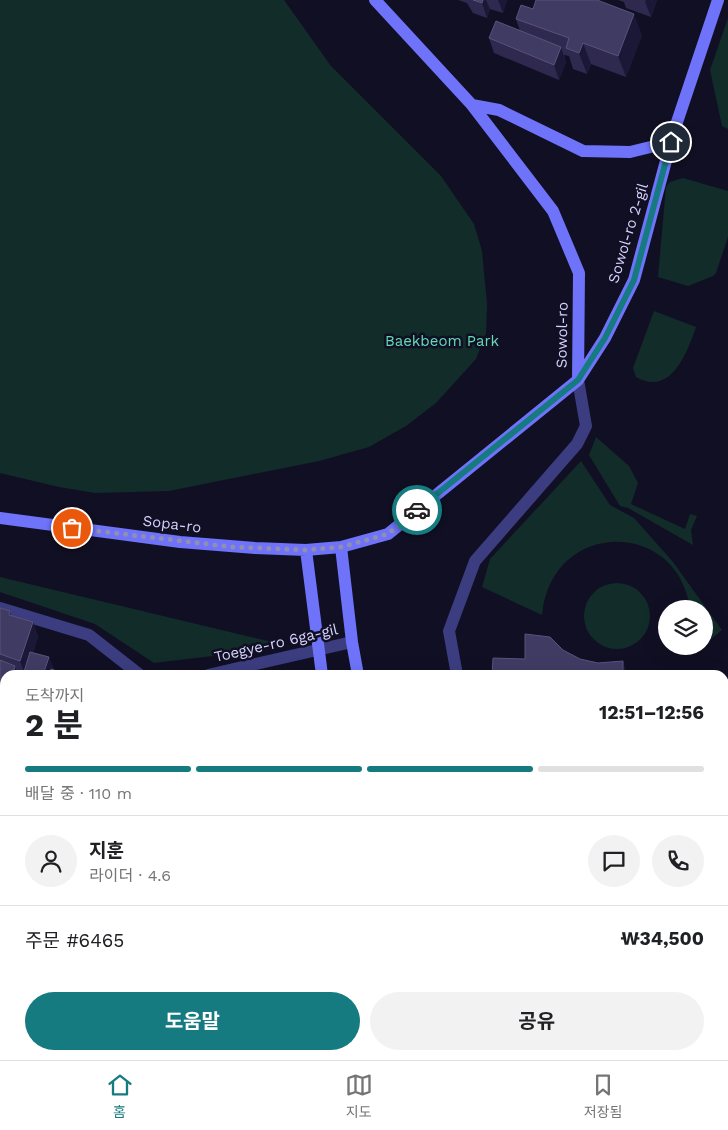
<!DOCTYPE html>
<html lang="ko">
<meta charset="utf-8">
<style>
body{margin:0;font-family:"Work Sans","Noto Sans KR",sans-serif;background:#f2f2f2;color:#202124;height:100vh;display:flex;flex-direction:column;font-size:19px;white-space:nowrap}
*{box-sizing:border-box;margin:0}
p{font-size:16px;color:#757577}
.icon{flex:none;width:28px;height:28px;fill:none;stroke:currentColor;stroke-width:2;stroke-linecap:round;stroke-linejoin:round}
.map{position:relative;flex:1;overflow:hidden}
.drawer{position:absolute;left:0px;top:670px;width:729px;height:390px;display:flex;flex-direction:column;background:#fff;border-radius:15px 15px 0 0;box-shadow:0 5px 20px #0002}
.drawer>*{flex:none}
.fabs{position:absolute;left:658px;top:600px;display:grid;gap:10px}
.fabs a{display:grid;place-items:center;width:55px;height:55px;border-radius:50%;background:#fff;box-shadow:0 5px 20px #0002;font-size:25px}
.pin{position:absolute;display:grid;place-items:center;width:42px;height:42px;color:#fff;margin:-21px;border:2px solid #fff;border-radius:50%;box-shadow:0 1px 5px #0007}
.courier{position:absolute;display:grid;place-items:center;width:50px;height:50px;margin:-25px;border:4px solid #167b80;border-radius:50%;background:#fff;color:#222;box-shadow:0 1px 6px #0007}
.headline em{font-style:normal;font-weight:700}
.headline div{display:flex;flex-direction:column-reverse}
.headline{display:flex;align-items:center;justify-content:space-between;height:85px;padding:0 25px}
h1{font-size:32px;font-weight:700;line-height:38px}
.bar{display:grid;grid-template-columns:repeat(4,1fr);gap:8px 5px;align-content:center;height:60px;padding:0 25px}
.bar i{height:6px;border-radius:4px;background:#e0e0e0}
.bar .on{background:#167b80}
.bar p{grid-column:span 4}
.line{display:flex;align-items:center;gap:12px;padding:0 25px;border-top:1px solid #e0e0e0}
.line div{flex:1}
.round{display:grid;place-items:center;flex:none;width:52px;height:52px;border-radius:26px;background:#f2f2f2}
.button{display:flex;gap:10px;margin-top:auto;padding:10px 25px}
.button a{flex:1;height:58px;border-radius:30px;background:#167b80;color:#fff;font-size:20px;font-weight:700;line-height:58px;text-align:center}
.button a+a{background:#f2f2f2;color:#202124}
.menu{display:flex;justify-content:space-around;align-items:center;height:70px;border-top:1px solid #e0e0e0;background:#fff;font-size:14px;color:#757577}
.menu a{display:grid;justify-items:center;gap:2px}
.menu .on{color:#167b80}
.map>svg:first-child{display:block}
.green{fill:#122c2a}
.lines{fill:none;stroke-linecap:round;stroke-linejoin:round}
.street{stroke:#3c3d80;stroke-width:12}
.secondary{stroke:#6e73f9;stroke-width:12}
.wall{fill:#2f2950}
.shaded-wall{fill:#1b1736}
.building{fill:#403b63;stroke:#58537b}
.done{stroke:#908eb1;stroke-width:5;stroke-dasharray:0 9}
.route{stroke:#167b80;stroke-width:6}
.labels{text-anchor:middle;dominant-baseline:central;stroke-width:5;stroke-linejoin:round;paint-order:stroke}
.street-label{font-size:15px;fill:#d5d3fd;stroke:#110f23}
.park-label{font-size:15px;fill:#62dab5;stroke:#110f23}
</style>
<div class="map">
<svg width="728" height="1060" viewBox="0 0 728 1060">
<rect width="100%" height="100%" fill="#110f23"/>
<path class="green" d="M0,0h284l47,66 110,110 33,48 8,27 5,53 -1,29 -10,26 -40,44 -30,23 -37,21 -50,14 -150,30 -74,2 -36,-6 -59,-14z
M728,18v111l-6,-3 -12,-56z
M683,178l45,13v46l-12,36 -3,3 -25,10 -30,-9 8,-90 4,-5z
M654,311l42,16c-9,26 -25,70 -60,50l-3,-9z
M596,437l33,29 9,17 -7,21 54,25 5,-15 7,2 -6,14 2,15 -65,-37 -8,-2 -31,-51z
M581,461l29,44 24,13 39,44 49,68 -18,15v-36h-14c-12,-91 -139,-90 -148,6l-60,-28 8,-28z
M0,577l268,64 2,8 -116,14 -59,-39 -95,-32z
M584 616a33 33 0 1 1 66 0a33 33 0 1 1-66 0Z"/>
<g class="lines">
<path class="street" d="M0,608l89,27 51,40
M208,675l144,-33
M457,675l-8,-44 26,-70 102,-117 9,-18 -8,-46
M724,895l4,-1
M724,1018l2,42
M22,1060l2,-5
M480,1060l1,-5"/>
<path class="secondary" d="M375,0l97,105 81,106 26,62 -1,107
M472,105l27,5 84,41 47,1 41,-10
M0,518l180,24 75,6 51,2 35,-3 47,-13 190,-154 27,-42 29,-58 40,-149 44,-131
M341,547l11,95 6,33
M306,550l16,125
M363,1060v-5
M390,1060l1,-5"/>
</g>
<path class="wall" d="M458,0h49l-4,13 -13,-4 -3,9 -14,-5 -6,-10z
M618,0h39l-6,17 -25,-9 -2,-6z
M533,9l109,26 -16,42 -35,-13 -4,10 -14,-5 -4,-13 -5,-1 2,7 -7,18 -65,-27 -5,-15 31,-7 -4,-12z
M0,608l10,3 2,5 21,6 5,15 -5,16 16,4 5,13 15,5h-47l-4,-1v1h-13v37l-5,-1z
M0,712l1,1 3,8 1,-4v110l-5,-2z
M0,841l5,8v81l-4,-9 -1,2z
M0,928l5,3v47l-5,-3z
M30,1055h164l-3,5h-162z
M249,1055h9l-2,3z"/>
<path class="shaded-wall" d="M483,0h3l4,9 -3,9 -5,-15z
M498,0h9l-4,13z
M646,0h11l-6,17 -6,-15z
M634,14l8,21 -16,42 -8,-21z
M583,43l8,21 -4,10 -8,-21z
M561,47l5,15 -7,18 -5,-15z
M33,622l5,15 -12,38h-1l-5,-14z
M49,657l6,15 -1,3h-11z
M623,661l5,14h-5z
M15,666l3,9h-5z
M3,688l2,6v18l-5,-14z
M1,713l4,10 -5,14v-23z
M5,882v33h-5v-25z
M5,989v24l-5,9v-24z
M5,1040v15h5l-3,5h-7v-12z
M185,1055h9l-3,5h-5z
M247,1055h2l2,5h-6z
M296,1055h9l-1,5h-10z
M332,1055h10l-2,5h-10z
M662,1055h16l-1,5h-15z"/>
<path class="building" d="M473,0h10l-1,3z
M536,0h61l37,14 -16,42 -35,-13 -4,10 -13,-5 3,-10 -53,-19 5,-14 12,4z
M496,21l65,26 -7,18 -65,-27z
M0,608l10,3 -1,4 24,7 -13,39 -20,-7z
M525,634l25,3 13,13 17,9 18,4 25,-2v14h-131l1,-17 32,1z
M30,652l19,5 -6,18h-20z
M0,660l15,6 -2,9h-8v14l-2,-1 -3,9z
M51,669l18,6h-19z
M5,717v91l-5,-1v-73z
M0,841l5,8v33l-5,8z
M5,904v14l-5,-3v-2z
M0,928l5,3v36l-5,-4z
M0,980l5,3v6l-5,9z
M0,1025l5,3v12l-5,8z
M30,1055h53l1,5h-55z
M83,1055h93l3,1 -1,4h-86l-9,-4z
M200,1055h47l-2,5h-47z
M260,1055h36l-2,5h-35z
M302,1055h30l-2,5h-30z
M524,1055h138v5h-138z"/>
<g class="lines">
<path class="done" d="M72,528l161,19 73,3 35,-3 47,-13 29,-24"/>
<path class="route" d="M417,510l161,-130 27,-42 29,-58 37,-138"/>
</g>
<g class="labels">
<g class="street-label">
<text transform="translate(628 233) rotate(-73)">Sowol-ro 2-gil</text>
<text transform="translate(562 335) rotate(-89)">Sowol-ro</text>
<text transform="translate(172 524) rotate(7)">Sopa-ro</text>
<text transform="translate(276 643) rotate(-13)">Toegye-ro 6ga-gil</text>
</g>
<g class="park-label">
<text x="442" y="341">Baekbeom Park</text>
</g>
</g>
</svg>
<div class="fabs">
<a><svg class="icon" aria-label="layers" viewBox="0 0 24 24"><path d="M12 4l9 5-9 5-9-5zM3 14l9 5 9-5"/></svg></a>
</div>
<div class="pin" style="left:72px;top:528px;background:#ea580c"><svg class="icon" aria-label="bag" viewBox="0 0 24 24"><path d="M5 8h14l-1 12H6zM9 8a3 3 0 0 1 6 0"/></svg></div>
<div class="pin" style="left:671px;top:142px;background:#1f2937"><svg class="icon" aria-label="home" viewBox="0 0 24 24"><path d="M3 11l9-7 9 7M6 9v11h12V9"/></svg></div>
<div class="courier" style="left:417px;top:510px"><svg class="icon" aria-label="car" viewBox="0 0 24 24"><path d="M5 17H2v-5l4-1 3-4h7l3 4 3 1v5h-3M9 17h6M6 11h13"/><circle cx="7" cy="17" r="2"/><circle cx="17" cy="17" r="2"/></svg></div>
<section class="drawer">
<div class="headline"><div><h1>2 분</h1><p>도착까지</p></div><em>12:51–12:56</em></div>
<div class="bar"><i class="on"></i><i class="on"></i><i class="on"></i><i></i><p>배달 중 · 110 m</p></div>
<div class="line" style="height:90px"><a class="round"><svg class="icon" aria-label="person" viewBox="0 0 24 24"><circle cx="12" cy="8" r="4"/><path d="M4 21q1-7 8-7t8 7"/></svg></a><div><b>지훈</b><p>라이더 · 4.6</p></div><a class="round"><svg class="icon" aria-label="chat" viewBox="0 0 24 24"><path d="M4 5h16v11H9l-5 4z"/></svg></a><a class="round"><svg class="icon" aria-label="phone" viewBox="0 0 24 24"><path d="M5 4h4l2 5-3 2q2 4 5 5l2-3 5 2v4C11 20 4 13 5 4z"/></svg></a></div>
<div class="line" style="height:65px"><div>주문 #6465</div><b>₩34,500</b></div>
<div class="button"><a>도움말</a><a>공유</a></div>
</section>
</div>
<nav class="menu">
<a class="on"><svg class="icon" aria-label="home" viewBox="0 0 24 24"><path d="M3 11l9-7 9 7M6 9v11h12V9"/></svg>홈</a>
<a><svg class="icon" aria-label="map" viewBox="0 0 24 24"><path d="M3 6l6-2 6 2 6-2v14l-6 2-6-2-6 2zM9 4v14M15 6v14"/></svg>지도</a>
<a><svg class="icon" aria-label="saved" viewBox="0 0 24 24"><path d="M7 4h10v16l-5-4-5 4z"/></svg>저장됨</a>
</nav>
